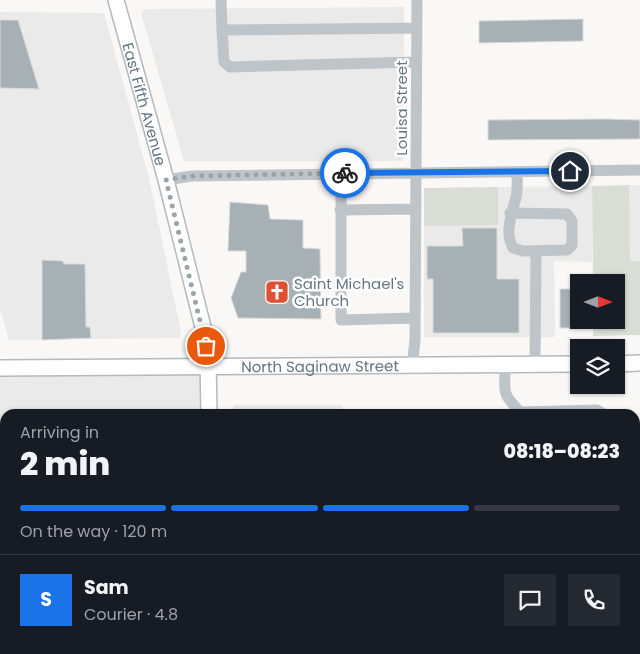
<!DOCTYPE html>
<meta charset="utf-8">
<style>
body{margin:0;font-family:Poppins,sans-serif;background:#242831;color:#f1f3f6;height:100vh;display:flex;flex-direction:column;font-size:19px;white-space:nowrap}
*{box-sizing:border-box;margin:0}
p{font-size:16px;color:#9ea1a6}
.icon{flex:none;width:28px;height:28px;fill:none;stroke:currentColor;stroke-width:2;stroke-linecap:round;stroke-linejoin:round}
.map{position:relative;flex:1;overflow:hidden}
.panel{position:absolute;left:0px;top:409px;width:640px;height:246px;display:flex;flex-direction:column;background:#171b24;border-radius:15px 15px 0 0;box-shadow:0 1px 4px #0004}
.panel>*{flex:none}
.needle{width:32px;rotate:90deg}
.tools{position:absolute;left:570px;top:274px;display:grid;gap:10px}
.tools a{display:grid;place-items:center;width:55px;height:55px;border-radius:0px;background:#171b24;box-shadow:0 1px 4px #0004;font-size:25px}
.pin{position:absolute;display:grid;place-items:center;width:42px;height:42px;color:#fff;margin:-21px;border:2px solid #fff;border-radius:50%;box-shadow:0 1px 5px #0007}
.courier{position:absolute;display:grid;place-items:center;width:50px;height:50px;margin:-25px;border:4px solid #1a73e8;border-radius:50%;background:#fff;color:#222;box-shadow:0 1px 6px #0007}
.overview em{font-style:normal;font-weight:800}
.overview div{display:flex;flex-direction:column-reverse}
.overview{display:flex;align-items:center;justify-content:space-between;height:85px;padding:0 20px}
h1{font-size:32px;font-weight:800;line-height:38px}
.bar{display:grid;grid-template-columns:repeat(4,1fr);gap:8px 5px;align-content:center;height:60px;padding:0 20px}
.bar i{height:6px;border-radius:4px;background:#363941}
.bar .on{background:#1a73e8}
.bar p{grid-column:span 4}
.line{display:flex;align-items:center;gap:12px;padding:0 20px;border-top:1px solid #363941}
.line div{flex:1}
.round{display:grid;place-items:center;flex:none;width:52px;height:52px;border-radius:0px;background:#242831}
.map>svg:first-child{display:block}
.built{fill:#e9eae9}
.green{fill:#d9ddd5}
.building{fill:#a7b0b5;stroke:#dadad8}
.lines{fill:none;stroke-linecap:round;stroke-linejoin:round}
.major-casing{stroke:#b3b9bc;stroke-width:18}
.minor{stroke:#bfc4c8;stroke-width:11}
.major{stroke:#fff;stroke-width:15}
.done{stroke:#99a4a9;stroke-width:5;stroke-dasharray:0 9}
.route{stroke:#1a73e8;stroke-width:6}
.labels{text-anchor:middle;dominant-baseline:central;stroke-width:5;stroke-linejoin:round;paint-order:stroke}
.street-label{font-size:15px;fill:#657680;stroke:#fff}
.poi-label{font-size:15px;fill:#657680;stroke:#fff;text-anchor:start}
</style>
<div class="map">
<svg width="640" height="654" viewBox="0 0 640 654">
<rect width="100%" height="100%" fill="#f9f8f6"/>
<path class="built" d="M404,7l-1,154h-219l-43,-148 4,-4z
M0,12l104,1 45,165 32,154 -1,6 -171,2 -9,-32z
M629,185h11v76h-10z
M592,186v76l-38,-1 1,76h-131v-111l74,-1v-38z
M0,375h201v39h-196v236h199v4h-204z
M233,405h109v9h-109z
M230,650h176v4h-176z"/>
<path class="green" d="M629,185l1,76h10v74l-47,1v-16h23v-38h-23l-1,-96z
M498,187v38l-74,1v-38z
M0,538h5v112h9v4h-14z"/>
<path class="building" d="M583,19v22l-104,2v-22z
M0,20h18l21,69 -39,-1z
M606,119l34,1v19l-152,1v-20z
M230,202l38,3 2,14 33,1v28l17,1 1,70 -83,-1 -7,-20 10,-26h5v-21h-18z
M462,228h35v51h22v54h-86v-54h-6v-33h36z
M42,260l21,1 1,3h21l1,63h4l1,11 -49,2z
M560,289h19v39h-19z"/>
<g class="lines">
<g class="major-casing">
<g id="major">
<path id="s1" d="M116,0l50,180 38,151 4,29 1,54"/>
<path d="M616,364l24,-1"/>
<path id="s2" d="M0,368l579,-4"/>
<path d="M212,650v4"/>
</g>
</g>
<path class="minor" d="M221,0l1,30 195,-2
M222,30l2,32 6,5 186,-5
M341,173v147l74,-2
M166,180l26,-4 448,-6
M340,210l75,-1
M510,213l57,1 5,7v24l-5,5 -44,1 -10,-3c-9,-16 -1,-34 3,-51 2,-8 1,-17 1,-25
M535,364l1,-113
M505,365c0,30 -4,27 17,49
M412,366l3,-26 2,-340
M521,412l76,-2 7,4
M635,444h5"/>
<use href="#major" class="major"/>
</g>
<g class="lines">
<path class="done" d="M206,346l-40,-166 26,-4 153,-3"/>
<path class="route" d="M345,173l225,-2"/>
</g>
<defs>
<g id="church-square" transform="scale(1.25)"><rect x="-9" y="-9" width="18" height="18" rx="4" fill="#dd5032" stroke="#fff"/><path d="M-1.2-6h2.4v3.5h3.3v2.4h-3.3V6h-2.4V-.1h-3.3v-2.4h3.3Z" fill="#fff"/></g>
</defs>
<g fill-rule="evenodd">
<use href="#church-square" x="277" y="292"/>
</g>
<g class="labels">
<g class="street-label">
<text stroke="none"><textPath href="#s1" startOffset="108">East Fifth Avenue</textPath></text>
<text transform="translate(401 108) rotate(-90)">Louisa Street</text>
<text stroke="none"><textPath href="#s2" startOffset="320">North Saginaw Street</textPath></text>
</g>
<g class="poi-label">
<text x="294" y="283">Saint Michael's<tspan x="294" dy="17">Church</tspan></text>
</g>
</g>
</svg>
<div class="tools">
<a><svg class="needle" viewBox="-14 -14 28 28"><path d="M0-13l5 13h-10z" fill="#e53935"/><path d="M0 13l5-13h-10z" fill="#9ea1a6"/></svg></a>
<a><svg class="icon" aria-label="layers" viewBox="0 0 24 24"><path d="M12 4l9 5-9 5-9-5zM3 14l9 5 9-5"/></svg></a>
</div>
<div class="pin" style="left:206px;top:346px;background:#ea580c"><svg class="icon" aria-label="bag" viewBox="0 0 24 24"><path d="M5 8h14l-1 12H6zM9 8a3 3 0 0 1 6 0"/></svg></div>
<div class="pin" style="left:570px;top:171px;background:#1f2937"><svg class="icon" aria-label="home" viewBox="0 0 24 24"><path d="M3 11l9-7 9 7M6 9v11h12V9"/></svg></div>
<div class="courier" style="left:345px;top:173px"><svg class="icon" aria-label="bike" viewBox="0 0 24 24"><circle cx="6" cy="16" r="4"/><circle cx="18" cy="16" r="4"/><path d="M6 16l4-8h5l3 8M10 8l3 8H6M13 5h3"/></svg></div>
<section class="panel">
<div class="overview"><div><h1>2 min</h1><p>Arriving in</p></div><em>08:18–08:23</em></div>
<div class="bar"><i class="on"></i><i class="on"></i><i class="on"></i><i></i><p>On the way · 120 m</p></div>
<div class="line" style="height:90px"><b class="round" style="background:#1a73e8;color:#fff">S</b><div><b>Sam</b><p>Courier · 4.8</p></div><a class="round"><svg class="icon" aria-label="chat" viewBox="0 0 24 24"><path d="M4 5h16v11H9l-5 4z"/></svg></a><a class="round"><svg class="icon" aria-label="phone" viewBox="0 0 24 24"><path d="M5 4h4l2 5-3 2q2 4 5 5l2-3 5 2v4C11 20 4 13 5 4z"/></svg></a></div>
</section>
</div>
